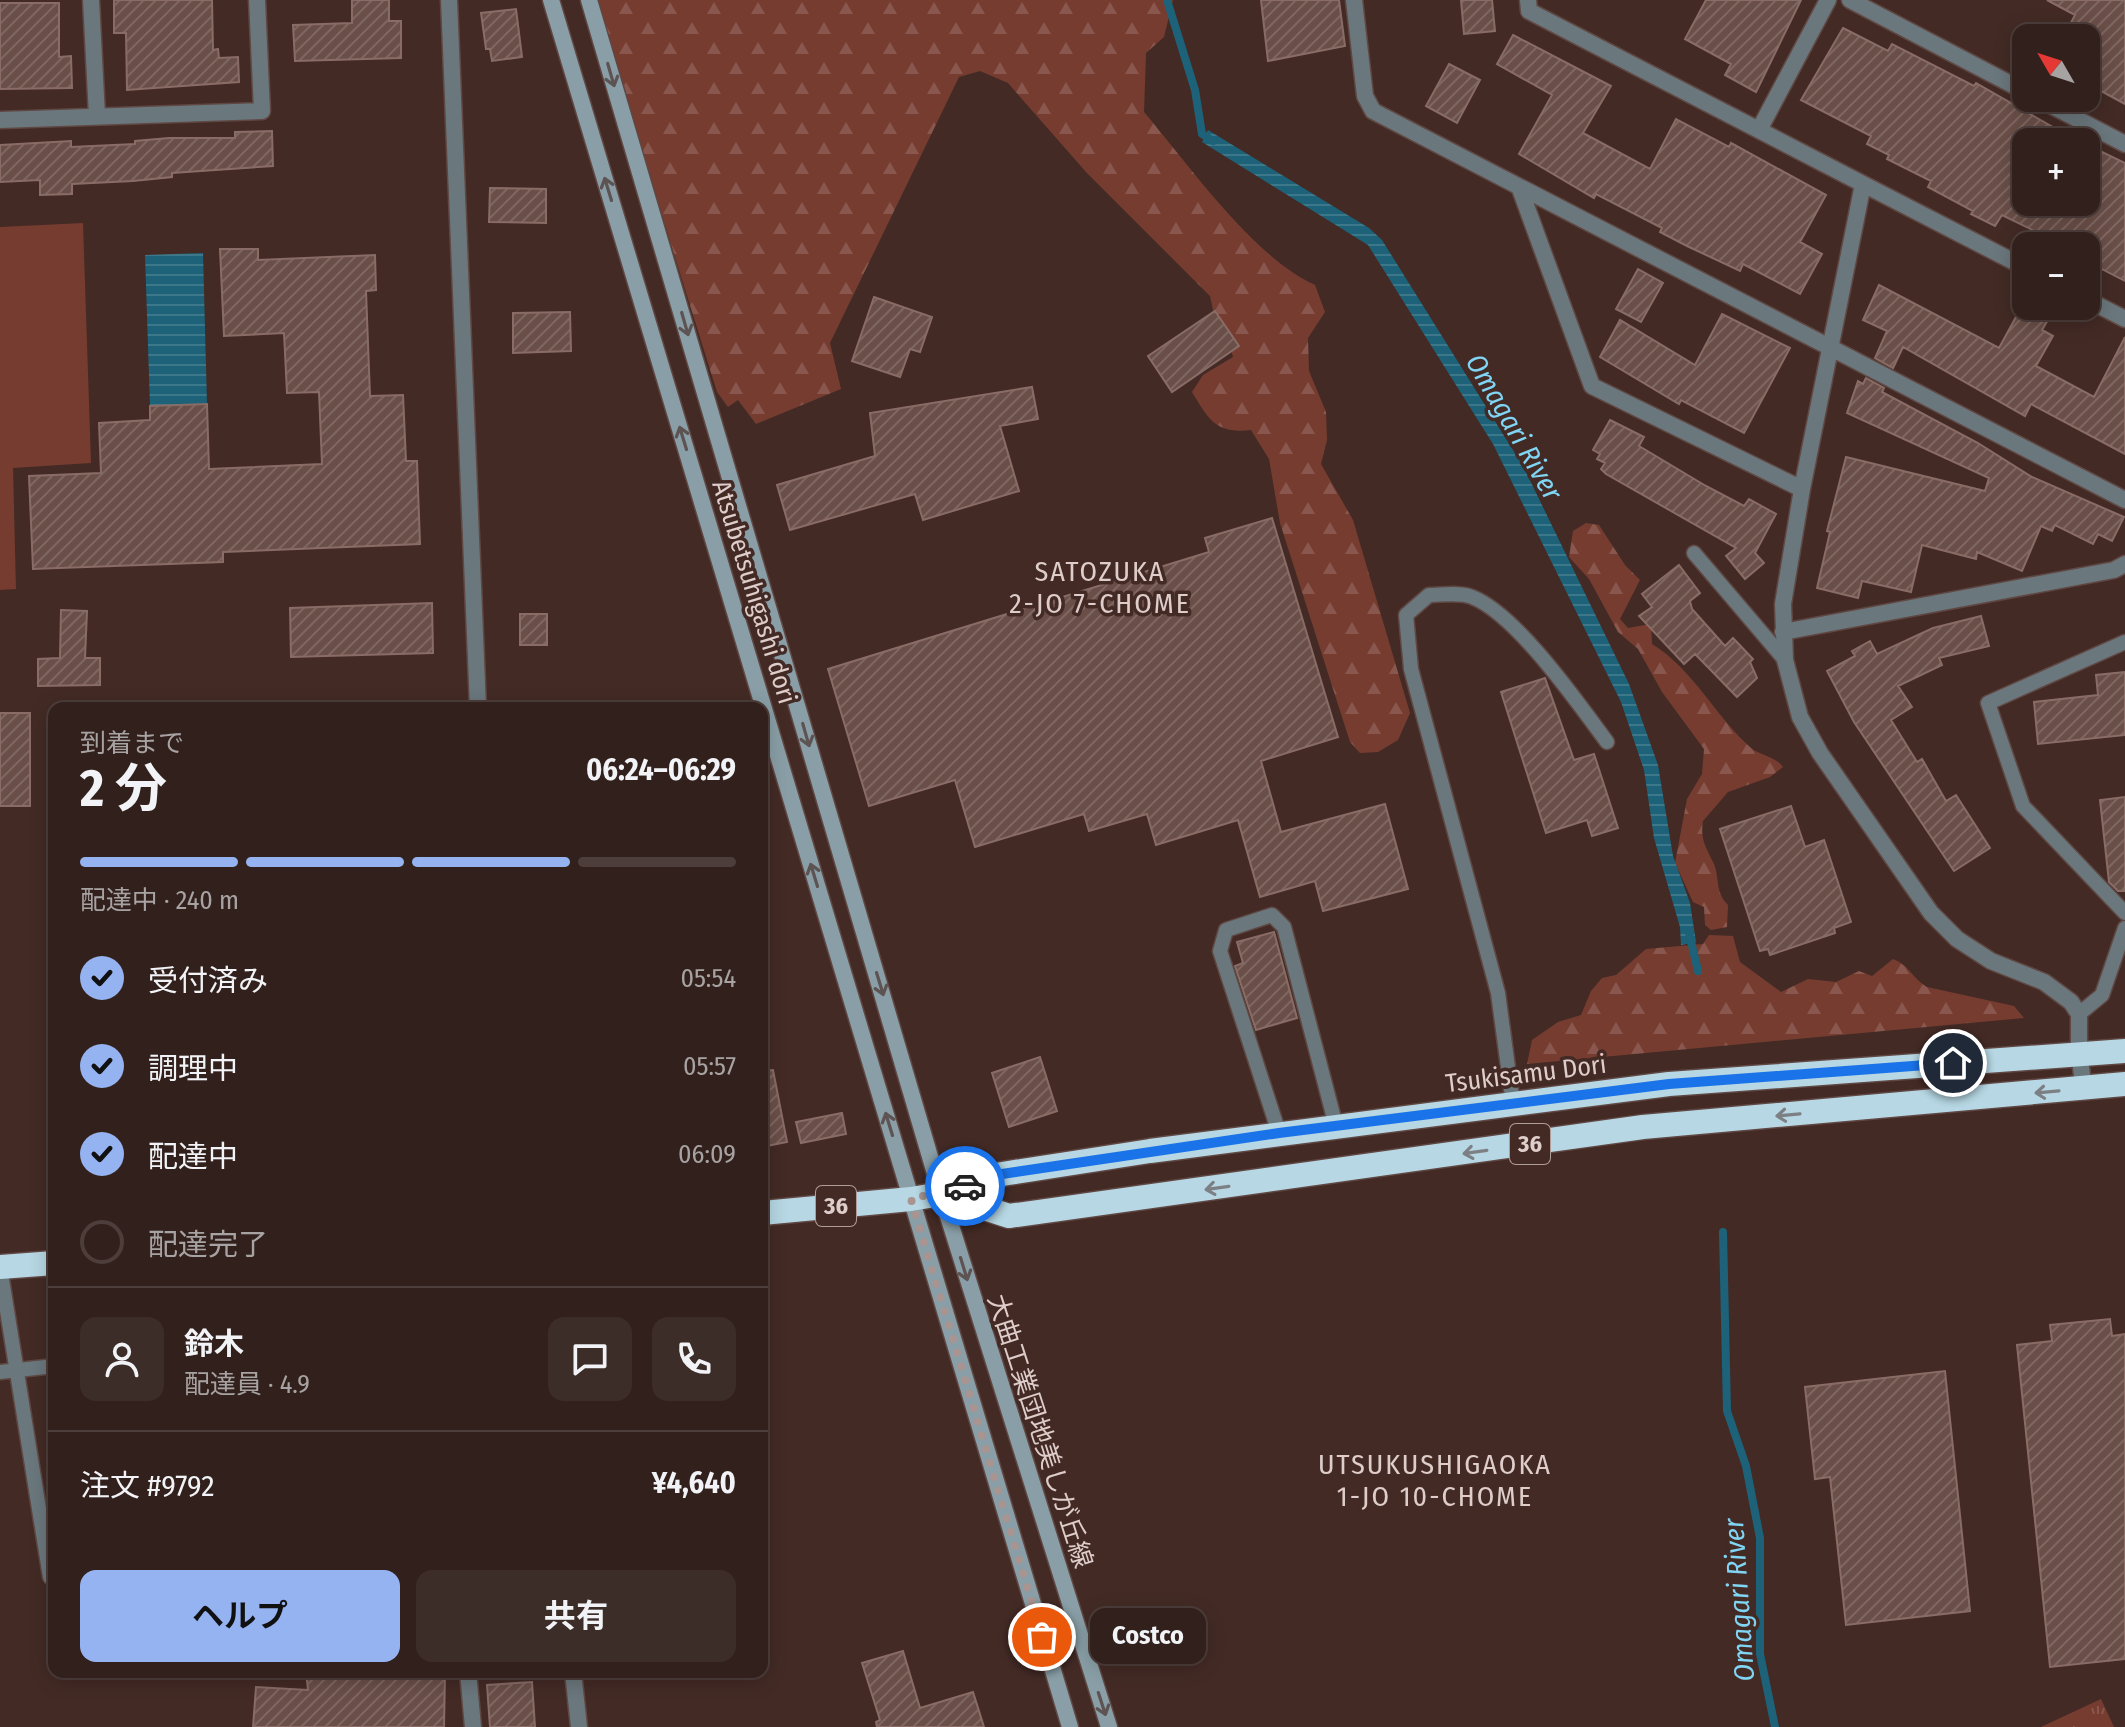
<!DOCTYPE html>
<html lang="ja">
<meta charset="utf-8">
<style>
body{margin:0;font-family:"Fira Sans Condensed","Noto Sans JP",sans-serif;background:#3d2d29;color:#f1f3f6;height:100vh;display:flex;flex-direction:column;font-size:30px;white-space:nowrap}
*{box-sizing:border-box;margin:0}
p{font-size:26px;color:#a8a3a3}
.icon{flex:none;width:44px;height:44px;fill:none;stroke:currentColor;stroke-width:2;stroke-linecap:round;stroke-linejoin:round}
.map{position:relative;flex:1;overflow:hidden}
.side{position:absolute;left:48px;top:702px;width:720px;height:976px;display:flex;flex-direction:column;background:#32201c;border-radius:16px;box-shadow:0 4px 20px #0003,0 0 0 2px #4d3e3b}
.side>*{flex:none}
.needle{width:52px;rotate:309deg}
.tools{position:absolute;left:2012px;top:24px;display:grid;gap:16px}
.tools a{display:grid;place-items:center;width:88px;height:88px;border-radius:16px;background:#32201c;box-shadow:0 4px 20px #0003,0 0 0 2px #4d3e3b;font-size:40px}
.pin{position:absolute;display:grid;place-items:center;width:68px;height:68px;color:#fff;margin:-34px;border:4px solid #fff;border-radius:50%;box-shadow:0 2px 8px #0007}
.courier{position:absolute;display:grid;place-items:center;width:80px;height:80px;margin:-40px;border:6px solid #1a73e8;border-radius:50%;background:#fff;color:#222;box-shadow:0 2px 10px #0007}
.bubble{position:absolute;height:56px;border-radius:16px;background:#32201c;box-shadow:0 4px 20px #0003,0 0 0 2px #4d3e3b;font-size:26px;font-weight:700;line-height:56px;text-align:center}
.head em{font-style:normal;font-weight:700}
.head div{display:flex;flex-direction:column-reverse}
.head{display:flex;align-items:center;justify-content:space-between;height:136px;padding:0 32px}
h1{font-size:52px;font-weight:700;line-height:60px}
.bar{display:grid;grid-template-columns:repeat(4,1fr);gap:12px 8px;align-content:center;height:96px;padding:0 32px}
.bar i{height:10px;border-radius:6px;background:#4d3e3b}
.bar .current{background:#95b2f1}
.bar p{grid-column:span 4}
.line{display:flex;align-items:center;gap:20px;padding:0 32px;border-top:2px solid #4d3e3b}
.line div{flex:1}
.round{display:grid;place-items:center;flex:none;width:84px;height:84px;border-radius:16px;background:#3d2d29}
ol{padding:0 32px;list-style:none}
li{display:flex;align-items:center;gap:24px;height:88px}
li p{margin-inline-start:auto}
li .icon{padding:8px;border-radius:50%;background:#95b2f1;color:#111;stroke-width:4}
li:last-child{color:#a8a3a3}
li i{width:44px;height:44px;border:4px solid #4d3e3b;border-radius:50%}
.primary-button{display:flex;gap:16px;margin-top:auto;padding:16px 32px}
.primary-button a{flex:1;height:92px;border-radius:16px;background:#95b2f1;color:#111;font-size:32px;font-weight:700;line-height:92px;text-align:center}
.primary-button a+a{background:#3d2d29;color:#f1f3f6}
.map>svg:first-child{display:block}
.grass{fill:url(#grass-tufts)}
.forest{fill:url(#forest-firs)}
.pitch{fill:#763c30}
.water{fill:url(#water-rules)}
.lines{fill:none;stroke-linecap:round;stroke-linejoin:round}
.stream{stroke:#1d6278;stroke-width:8}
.building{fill:url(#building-hatch);stroke:#896c66;stroke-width:2}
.lane-casing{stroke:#5f4743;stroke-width:17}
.street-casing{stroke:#5f4743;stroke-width:19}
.secondary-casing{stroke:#5f4743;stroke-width:19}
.highway-casing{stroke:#5f4743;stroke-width:27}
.lane{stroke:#6a777c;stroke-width:14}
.street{stroke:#6a777c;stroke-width:16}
.secondary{stroke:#899ea6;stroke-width:16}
.highway{stroke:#b6d7e3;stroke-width:24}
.oneway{stroke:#5c5352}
.oneway2{stroke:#7c8084}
.done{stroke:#a89490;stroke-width:8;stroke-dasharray:0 14.4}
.route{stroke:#1a73e8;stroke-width:10}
.labels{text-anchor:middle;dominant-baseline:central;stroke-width:7;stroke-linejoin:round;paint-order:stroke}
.shield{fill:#432a25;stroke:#b09c98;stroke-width:2}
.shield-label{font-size:24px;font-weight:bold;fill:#decdca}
.street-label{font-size:26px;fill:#decdca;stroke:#432a25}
.water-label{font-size:28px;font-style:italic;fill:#80d5f4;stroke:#432a25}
.neighbourhood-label{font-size:28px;letter-spacing:2px;fill:#decdca;stroke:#432a25}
</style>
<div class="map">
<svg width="2125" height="1727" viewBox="0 0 2125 1727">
<defs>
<pattern id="grass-tufts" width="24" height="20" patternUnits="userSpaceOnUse" patternTransform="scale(2)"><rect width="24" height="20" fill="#763c30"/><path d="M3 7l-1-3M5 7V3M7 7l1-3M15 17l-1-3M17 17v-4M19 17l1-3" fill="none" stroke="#89574d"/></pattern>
<pattern id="forest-firs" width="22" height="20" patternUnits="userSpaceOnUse" patternTransform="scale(2)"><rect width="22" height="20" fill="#763c30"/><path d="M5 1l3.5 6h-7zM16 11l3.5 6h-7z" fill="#89574d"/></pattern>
<pattern id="water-rules" width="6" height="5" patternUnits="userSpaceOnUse" patternTransform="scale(2)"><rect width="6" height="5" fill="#1d6278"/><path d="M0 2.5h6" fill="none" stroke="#3d778a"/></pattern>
<pattern id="building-hatch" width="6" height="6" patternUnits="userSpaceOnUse" patternTransform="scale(2)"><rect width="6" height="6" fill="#6a4f48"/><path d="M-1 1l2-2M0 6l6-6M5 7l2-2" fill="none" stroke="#7f6761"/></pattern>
</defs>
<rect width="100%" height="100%" fill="#432a25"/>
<path class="grass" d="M2101,1699l13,28h-73z"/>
<path class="forest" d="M595,0h578l-9,37 -18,16 -2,59c45,53 109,145 171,173l10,27 -17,26 1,33 17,41 1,28 -6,24 32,56 57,193 -12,27 -20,12 -18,1 -10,-11 -70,-219 -11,-64 -18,-29c-35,4 -42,-10 -59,-38l11,-17 30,-18 -7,-24 -10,-9 -6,-28 -124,-124 -78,-89 -28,-12 -21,6 -129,266 11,46 -85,35 -18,-24 -10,7 -11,-15z
M1586,523l13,2 26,40 15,15 -20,39 8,9 23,-4 1,20c42,26 63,72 99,104 10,8 24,8 32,19l-13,10 -42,15 -25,29c-3,19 3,26 11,43 6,16 1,28 14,41l-1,22 -16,3 -6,-5 -1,-18 -11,-5 -18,-39 12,-64 15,-25 2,-25 -42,-57 -24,-43 -20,-17 -29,-53 -20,-22 4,-26z
M1709,935l24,1 7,26 41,30 27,-13 28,3 23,-11 13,5 21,-17c16,6 19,19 34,28l87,19 10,12 -497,46 5,-24 26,-18 23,-7 10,-24 11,-13 14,-3 30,-26 57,-5z"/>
<path class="pitch" d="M83,223l8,240 -78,5 3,121 -16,1v-363z"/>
<path class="water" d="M1208,130l161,98 13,12 141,226 106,218 29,81 15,91 17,47 6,39 -15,3 -1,-18 -26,-89 -10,-68 -23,-68 -128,-258 -125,-199 -166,-103z
M203,253l4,151 -57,2 -5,-151z"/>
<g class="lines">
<path class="stream" d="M1167,0l28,90 7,44 11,7
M1689,933l9,38
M1723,1232l4,179 19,55 14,72v116l15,73"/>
</g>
<path class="building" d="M114,0h98l1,50 5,-1 1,9 19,-1 1,25 -112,8 -1,-57h-12z
M352,0h37v21h12v37l-106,3 -2,-36 59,-2z
M1261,0h78l6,46 -77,15z
M1461,0h31l3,31 -31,3z
M1706,0h95l-45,92 -31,-17 6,-11 -46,-25z
M2047,0h78v104l-39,-21v-45h-23l12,-23z
M0,3h59v54l12,-1 1,32 -72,1z
M516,9l6,48 -30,4 -2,-12h-4l-5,-36z
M1843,28l45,23 4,-7 82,42 2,-3 103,59h-53v60h60v-58l39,19v118l-39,-20v-15h-21l-63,-31 -7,11 -24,-12 2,-3 -45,-24 3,-6 -44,-22 2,-4 -22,-11 4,-8 -70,-36z
M1513,35l98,51 -28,47 67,36 26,-50 53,28 2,-4 95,52 -26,47 22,12 -22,40 -57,-30 -3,7 -53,-25 -27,-14 2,-4 -66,-34 -2,4 -75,-44 33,-59 -55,-31z
M1449,64l31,16 -23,43 -31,-17z
M272,131l1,35 -101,7v4l-39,4 -61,3v10l-32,1v-15l-40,2v-37l71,-4v6l64,-3v-3l34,-3h66v-6z
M490,188l56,1v34l-57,-1z
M220,249h38v11l117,-5 1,35 -10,1 4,105 33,-1 3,66h11l3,83 -197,8v10l-190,7 -4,-93 72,-3 -2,-50 51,-3v-14l57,-2 2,65 113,-5 -3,-72 -32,1 -3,-60 -60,3z
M1638,269l25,14 -22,39 -25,-13z
M1879,285l120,63 23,-42h34l-14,24 11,6 -17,30 58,31 31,-60v117l-94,-50 -6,12 -122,-69 -10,21 -18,-10 12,-27 -24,-11z
M874,297l58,20 -12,35 -10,-3 -10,28 -48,-16z
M1215,311l24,35 -67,46 -24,-36z
M570,312l1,39 -58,2v-40z
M1722,314l68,34 -46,85 -63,-33 -2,4 -79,-47 20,-37 75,45z
M1866,378l18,10 -2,4 96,51 54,34 92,40 -12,24 -14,-7 -5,10 -38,-19 -3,6 -11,-5 -19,45 -45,-19 -1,7 -54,-14 -11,47 -49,-11 -4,17 -41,-10 13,-56 -3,-1 19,-74 139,34 4,-13 -142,-65 11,-32 5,3z
M1032,387l6,32 -38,7 19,65 -96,29 -8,-26 -125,36 -13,-45 98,-29 -5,-43z
M1610,420l34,17 -5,9 67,40 38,20 5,-7 27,15 -21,39 9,10 -19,16 -19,-23 10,-8 -130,-74 -5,-5 4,-6 -8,-4 3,-5 -7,-4z
M1272,518l66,219 -77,24 20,71 104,-28 23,85 -85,22 -8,-30 -55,16 -22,-77 -82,25 -9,-31 -58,17 -5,-17 -109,33 -20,-67 -86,26 -41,-137 381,-117 -4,-14z
M1679,565l21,28 -10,8 2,8 33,37 8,-8 20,21 -3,3 7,16 -20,19 -42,-43 -11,10 -45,-48 13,-9 -10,-13z
M432,603l1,50 -142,4 -1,-49z
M61,610l26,1 -2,47h15v27l-62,1v-27l22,-1z
M520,614h27v31h-27z
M1981,616l8,30 -50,12 3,7 -44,21 14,21 -21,13 26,42 5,-3 24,42 10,-6 34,53 -36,23 -100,-149 -27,-51 28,-15 -3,-5 18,-10 7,13 56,-26z
M2125,672v63l-87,9 -4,-42 64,-7 -2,-20z
M1545,678l29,82 20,-6 24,74 -26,8 -5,-16 -41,13 -45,-141z
M0,713h30v93h-30z
M2125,797v94h-7l-9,-9 -9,-82z
M1791,806l14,41 19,-7 27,82 -17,6 1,5 -65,22 -2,-6 -8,2 -40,-122z
M1274,932l23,86 -41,12 -21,-64 8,-3 -6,-21z
M1040,1057l17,54 -48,16 -17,-54z
M773,1070l14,72 -25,5v-76z
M842,1113l4,21 -45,9 -5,-21z
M2110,1319l2,17 13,-2v325l-75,8 -33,-322 35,-4 -2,-16z
M1945,1371l25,240 -124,14 -16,-148 -15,2 -10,-92z
M903,1651l17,57 53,-16 11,35h-107l-1,-5 4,-2 -18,-57z
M306,1672h139l-1,55h-191l3,-40 52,3z
M532,1682l3,45h-45l-3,-42z"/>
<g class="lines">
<g class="lane-casing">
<path id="lane" d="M1694,553l91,107
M2125,642l-137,61 35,103 102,107
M2079,1014l23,-19 23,-67
M1513,1104l-15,-111 -87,-324 -5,-54 23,-20c13,0 32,-3 43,2 44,17 106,106 135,145
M1279,1133l-59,-182 6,-21 46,-15 12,12 52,199
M0,1267l50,310
M0,1372l54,-6"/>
</g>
<g class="street-casing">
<path id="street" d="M91,0l6,116
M449,0l29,708
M1354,0l11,96 8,15 752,389
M1528,0l1,11 334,173 -61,305 -19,115 2,56 15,57 20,36 111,160 26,26 34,22 53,21 27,20 8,12v39l5,36
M1850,0l176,92
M2037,98l88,46
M0,120l262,-9 -5,-111
M1759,130l69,-130
M1863,184l163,84
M1520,189l72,197 210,103
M2086,299l39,20
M1783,632l331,-62 11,-6
M468,1672l5,55
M573,1672l6,55"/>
</g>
<g class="secondary-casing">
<path id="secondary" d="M551,0l519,1727
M589,0l352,1194 168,533"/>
</g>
<g class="highway-casing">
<path id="highway" d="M941,1194l68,22 634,-89 482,-43
M762,1213l149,-14 30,-5 61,-20 148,-23 519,-67 456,-33
M0,1267l54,-4"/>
</g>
<use href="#lane" class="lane"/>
<use href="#street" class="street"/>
<use href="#secondary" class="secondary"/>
<use href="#highway" class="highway"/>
</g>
<defs><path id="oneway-shaft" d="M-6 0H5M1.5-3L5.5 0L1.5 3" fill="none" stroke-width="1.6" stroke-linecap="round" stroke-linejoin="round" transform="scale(2)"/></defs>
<g class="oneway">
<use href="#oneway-shaft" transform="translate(611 75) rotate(74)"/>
<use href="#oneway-shaft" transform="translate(608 189) rotate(-107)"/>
<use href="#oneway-shaft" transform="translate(685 324) rotate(74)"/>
<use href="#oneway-shaft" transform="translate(683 438) rotate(-107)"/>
<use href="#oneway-shaft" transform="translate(806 735) rotate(74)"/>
<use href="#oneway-shaft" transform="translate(814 875) rotate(-107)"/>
<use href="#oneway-shaft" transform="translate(880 984) rotate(73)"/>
<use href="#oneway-shaft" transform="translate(889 1124) rotate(-107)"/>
<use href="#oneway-shaft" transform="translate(964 1269) rotate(73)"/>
<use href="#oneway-shaft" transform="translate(1102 1704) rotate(72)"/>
</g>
<g class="oneway2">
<use href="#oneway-shaft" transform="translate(2047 1092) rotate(175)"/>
<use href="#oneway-shaft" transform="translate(1788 1115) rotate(175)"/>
<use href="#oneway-shaft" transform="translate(1475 1152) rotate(172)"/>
<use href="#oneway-shaft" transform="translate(1217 1188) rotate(172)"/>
</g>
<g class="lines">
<path class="done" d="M965,1186l-54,13 131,438"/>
<path class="route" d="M965,1186l37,-12 277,-41 390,-49 284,-21"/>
</g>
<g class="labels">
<g class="shield">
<rect x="1510" y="1124" width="40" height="40" rx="6"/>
<rect x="816" y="1186" width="40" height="40" rx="6"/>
</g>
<g class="shield-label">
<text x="1530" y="1144">36</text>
<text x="836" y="1206">36</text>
</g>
<g class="street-label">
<text transform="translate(754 592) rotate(73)">Atsubetsuhigashi dori</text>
<text transform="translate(1526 1074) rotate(-7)">Tsukisamu Dori</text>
<text transform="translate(1040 1431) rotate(72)">大曲工業団地美しが丘線</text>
</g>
<g class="water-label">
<text transform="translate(1514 427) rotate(60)">Omagari River</text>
<text transform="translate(1739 1600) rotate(-94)">Omagari River</text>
</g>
<g class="neighbourhood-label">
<text x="1100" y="571">SATOZUKA<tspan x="1100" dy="32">2-JO 7-CHOME</tspan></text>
<text x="1435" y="1464">UTSUKUSHIGAOKA<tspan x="1435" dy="32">1-JO 10-CHOME</tspan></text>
</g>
</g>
</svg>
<div class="tools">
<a><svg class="needle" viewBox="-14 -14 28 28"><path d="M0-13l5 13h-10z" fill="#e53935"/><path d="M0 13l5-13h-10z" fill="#a8a3a3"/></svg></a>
<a>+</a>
<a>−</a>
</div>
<div class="pin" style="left:1042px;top:1637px;background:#ea580c"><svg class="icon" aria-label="bag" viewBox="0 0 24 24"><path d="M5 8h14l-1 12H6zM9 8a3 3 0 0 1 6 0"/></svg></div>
<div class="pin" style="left:1953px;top:1063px;background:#1f2937"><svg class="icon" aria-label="home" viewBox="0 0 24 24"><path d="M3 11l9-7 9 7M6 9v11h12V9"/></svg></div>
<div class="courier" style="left:965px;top:1186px"><svg class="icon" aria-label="car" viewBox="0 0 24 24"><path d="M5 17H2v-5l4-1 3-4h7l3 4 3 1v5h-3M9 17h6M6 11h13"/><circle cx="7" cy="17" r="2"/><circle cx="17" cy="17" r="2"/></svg></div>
<div class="bubble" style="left:1090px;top:1608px;width:116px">Costco</div>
<section class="side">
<div class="head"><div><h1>2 分</h1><p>到着まで</p></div><em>06:24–06:29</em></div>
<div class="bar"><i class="current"></i><i class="current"></i><i class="current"></i><i></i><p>配達中 · 240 m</p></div>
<ol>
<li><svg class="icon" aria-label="check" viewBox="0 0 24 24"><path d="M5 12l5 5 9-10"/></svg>受付済み<p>05:54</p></li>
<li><svg class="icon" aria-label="check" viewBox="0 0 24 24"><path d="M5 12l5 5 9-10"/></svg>調理中<p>05:57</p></li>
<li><svg class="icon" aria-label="check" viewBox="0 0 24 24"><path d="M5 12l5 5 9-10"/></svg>配達中<p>06:09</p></li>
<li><i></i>配達完了</li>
</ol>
<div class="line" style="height:144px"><a class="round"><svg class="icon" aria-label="person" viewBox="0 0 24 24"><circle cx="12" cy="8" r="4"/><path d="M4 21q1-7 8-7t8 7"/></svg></a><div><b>鈴木</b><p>配達員 · 4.9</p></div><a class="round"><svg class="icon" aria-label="chat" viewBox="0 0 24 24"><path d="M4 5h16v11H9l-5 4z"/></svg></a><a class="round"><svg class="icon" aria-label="phone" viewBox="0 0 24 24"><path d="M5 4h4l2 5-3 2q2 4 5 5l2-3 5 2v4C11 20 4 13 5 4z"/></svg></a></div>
<div class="line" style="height:104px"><div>注文 #9792</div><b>¥4,640</b></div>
<div class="primary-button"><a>ヘルプ</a><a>共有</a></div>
</section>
</div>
